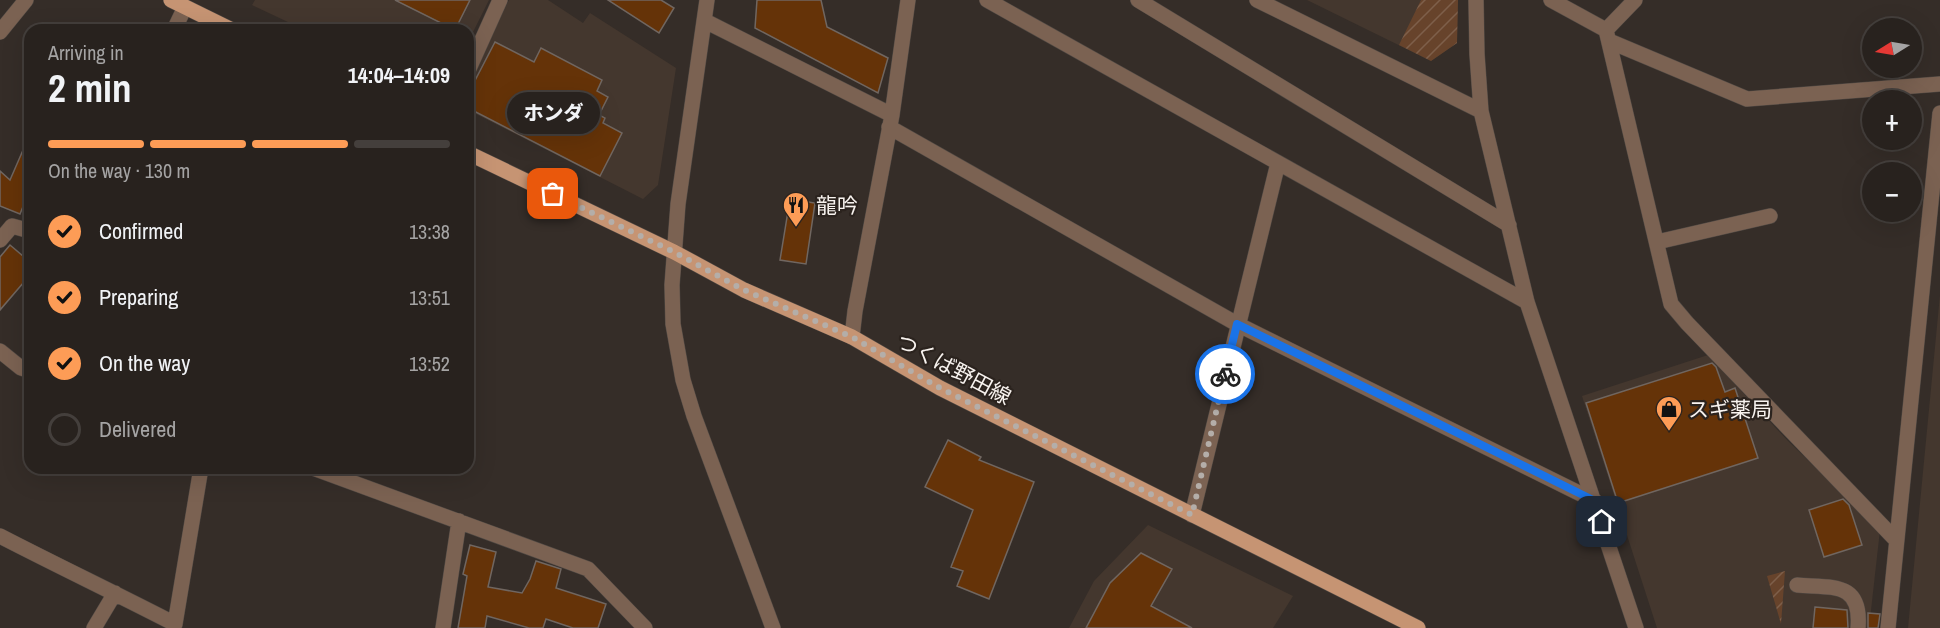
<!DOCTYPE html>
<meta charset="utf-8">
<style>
body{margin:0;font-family:"Archivo Narrow","Noto Sans JP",sans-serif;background:#342f2b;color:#f1f3f6;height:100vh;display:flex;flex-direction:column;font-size:22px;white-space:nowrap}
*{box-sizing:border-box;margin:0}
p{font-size:20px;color:#a5a4a4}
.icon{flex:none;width:33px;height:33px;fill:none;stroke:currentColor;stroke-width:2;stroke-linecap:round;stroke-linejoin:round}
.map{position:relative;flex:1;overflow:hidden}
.drawer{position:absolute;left:24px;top:24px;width:450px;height:450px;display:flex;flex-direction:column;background:#28221e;border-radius:18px;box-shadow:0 6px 24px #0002,0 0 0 2px #443f3c}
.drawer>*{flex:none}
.needle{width:39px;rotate:259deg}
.buttons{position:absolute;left:1862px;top:18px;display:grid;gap:12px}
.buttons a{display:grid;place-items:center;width:60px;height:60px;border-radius:50%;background:#28221e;box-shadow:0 6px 24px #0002,0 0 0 2px #443f3c;font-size:30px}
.pin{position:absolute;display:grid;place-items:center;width:51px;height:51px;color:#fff;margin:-26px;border-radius:12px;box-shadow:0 3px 9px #0006}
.courier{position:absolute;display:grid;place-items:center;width:60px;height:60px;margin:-30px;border:4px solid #1a73e8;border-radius:50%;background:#fff;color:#222;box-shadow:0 2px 8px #0007}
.bubble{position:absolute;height:42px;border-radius:21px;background:#28221e;box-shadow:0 6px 24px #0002,0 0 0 2px #443f3c;font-size:20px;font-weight:800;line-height:42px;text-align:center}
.overview em{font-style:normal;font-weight:800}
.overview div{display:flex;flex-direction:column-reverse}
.overview{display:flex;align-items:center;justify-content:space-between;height:102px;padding:0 24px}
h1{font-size:39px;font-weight:800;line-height:45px}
.bar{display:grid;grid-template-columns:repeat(4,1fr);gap:9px 6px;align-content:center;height:72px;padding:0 24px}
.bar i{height:8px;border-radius:4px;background:#443f3c}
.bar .current{background:#fd9c56}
.bar p{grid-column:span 4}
ol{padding:0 24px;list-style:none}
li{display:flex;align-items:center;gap:18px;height:66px}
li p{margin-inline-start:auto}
li .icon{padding:6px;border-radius:50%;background:#fd9c56;color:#111;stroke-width:4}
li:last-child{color:#a5a4a4}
li i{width:33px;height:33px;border:3px solid #443f3c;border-radius:50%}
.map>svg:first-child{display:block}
.built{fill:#44372e}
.garden{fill:url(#garden-furrows)}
.building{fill:#653308;stroke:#706660;stroke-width:1.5}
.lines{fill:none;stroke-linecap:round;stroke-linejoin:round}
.minor-casing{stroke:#504944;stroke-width:16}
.major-casing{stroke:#504944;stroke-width:16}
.minor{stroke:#7b6252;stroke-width:15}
.major{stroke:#c69473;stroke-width:15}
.done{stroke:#b4aea9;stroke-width:6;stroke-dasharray:0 10.8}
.route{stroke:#1a73e8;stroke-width:8}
.labels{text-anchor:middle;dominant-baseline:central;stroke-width:4.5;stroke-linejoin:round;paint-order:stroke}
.poi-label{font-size:21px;fill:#f8f3ef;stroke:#2b231e;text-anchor:start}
.street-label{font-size:21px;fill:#f8f3ef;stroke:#2b231e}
</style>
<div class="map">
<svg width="1940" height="628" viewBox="0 0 1940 628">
<defs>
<pattern id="garden-furrows" width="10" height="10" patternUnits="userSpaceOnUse" patternTransform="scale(1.5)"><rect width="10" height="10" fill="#67432b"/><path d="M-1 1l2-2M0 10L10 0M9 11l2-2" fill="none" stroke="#7e5f4a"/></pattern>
</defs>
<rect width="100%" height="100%" fill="#352d28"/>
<path class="built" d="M255,0h234l-21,42v-12h-163l-53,-25z
M509,0h39l35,23 7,-10 86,55 -18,117 -15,14 -175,-89v-28z
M1307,0h151l-1,43 -26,18z
M1940,295v333h-32z
M1708,355l80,86 92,89 -11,98h-212l-75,-232z
M1148,525l145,71 -20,32h-204l25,-47z"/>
<path class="garden" d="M1421,0h37l-1,43 -26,18 -32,-16z
M1785,571l-4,53 -14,-48z"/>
<path class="building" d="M395,0h75l-15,30z
M608,0h53l13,8 -15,25z
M757,0h64l6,27 61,31 -10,35 -123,-65z
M495,42l39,20 7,-14 61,32 -5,11 11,6 -9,18 6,3 -2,5 19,10 -22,43 -132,-68v-14z
M30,134v55l-10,25 -20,-8v-35l10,9z
M790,199l25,4 -9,61 -26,-4z
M10,245l20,17v13l-30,35v-53z
M1712,363l4,4 9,25 10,-4 23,70 -140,45 -32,-100z
M948,440l33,17 -2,3 55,22 -45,117 -32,-13 6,-15 -12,-4 22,-57 -48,-23z
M1843,499l6,6 13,40 -38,12 -15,-47z
M470,545l26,7 -8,35 34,6 8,-14 6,-18 25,8 -5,19 50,16 -8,24h-25l-27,-9 -3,9h-14l-42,-12 -2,12h-27l9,-52 -4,-2z
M1141,553l31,16 -21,37 41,22h-106l24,-45z
M1815,607l32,3 1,18h-35z
M1868,613l12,1 -2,14h-10z"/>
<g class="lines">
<g class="minor-casing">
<path id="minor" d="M707,0l-29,204 -6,81 1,39 10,56 11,36 79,212
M987,0l540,302
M1138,0l371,225
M1257,0l224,111
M1476,0l1,54 4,57 46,191 109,326
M1551,0l55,30
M1635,0l-29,30 65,274 16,19 209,217
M705,21l187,94
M174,30l11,-23
M0,32l26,-32
M1609,41l138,58 193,-15
M468,71l32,-71
M889,127l348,197 358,177
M0,240l12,-14 18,5
M1657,242l113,-26
M852,337l3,-26 37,-196 16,-115
M0,351l21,17 9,3
M313,468l275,101 57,59
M1192,515l86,-352
M0,536c58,30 117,58 175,88l26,-156
M1797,585c35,3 65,-4 61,43
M94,628l21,-35
M443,628l16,-107
M1888,628l52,-515"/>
</g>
<g class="major-casing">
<path id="major" d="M171,0l61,30
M468,153l206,99 70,38 108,47 88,51 478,240"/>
</g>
<use href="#minor" class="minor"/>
<use href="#major" class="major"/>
</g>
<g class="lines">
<path class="done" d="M553,194l121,58 70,38 108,47 88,51 252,127 33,-141"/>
<path class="route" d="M1225,374l12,-50 358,177 7,21"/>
</g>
<defs>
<g id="restaurant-pin" transform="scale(1.35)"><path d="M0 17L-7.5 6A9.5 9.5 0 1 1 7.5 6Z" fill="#fd9c56" stroke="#2b231e"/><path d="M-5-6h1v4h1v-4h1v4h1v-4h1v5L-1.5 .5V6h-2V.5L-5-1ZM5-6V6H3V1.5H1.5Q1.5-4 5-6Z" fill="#111"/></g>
<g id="shop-pin" transform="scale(1.35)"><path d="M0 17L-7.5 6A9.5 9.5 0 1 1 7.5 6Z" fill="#fd9c56" stroke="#2b231e"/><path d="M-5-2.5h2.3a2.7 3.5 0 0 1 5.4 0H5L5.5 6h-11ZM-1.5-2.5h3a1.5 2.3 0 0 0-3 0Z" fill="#111"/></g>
</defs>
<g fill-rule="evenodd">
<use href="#restaurant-pin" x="796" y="205"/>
<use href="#shop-pin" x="1669" y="409"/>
</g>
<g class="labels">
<g class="poi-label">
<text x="816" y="205">龍吟</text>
<text x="1688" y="409">スギ薬局</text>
</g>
<g class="street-label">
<text transform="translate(954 369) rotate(28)">つくば野田線</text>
</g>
</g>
</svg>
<div class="buttons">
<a><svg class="needle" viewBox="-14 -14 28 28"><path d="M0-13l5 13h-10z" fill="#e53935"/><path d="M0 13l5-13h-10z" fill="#a5a4a4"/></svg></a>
<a>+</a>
<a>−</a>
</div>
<div class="pin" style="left:553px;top:194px;background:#ea580c"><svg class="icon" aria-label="bag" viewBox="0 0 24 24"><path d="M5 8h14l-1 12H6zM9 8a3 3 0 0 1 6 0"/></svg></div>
<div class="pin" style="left:1602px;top:522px;background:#1f2937"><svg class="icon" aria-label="home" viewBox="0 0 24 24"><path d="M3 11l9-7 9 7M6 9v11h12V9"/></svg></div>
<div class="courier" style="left:1225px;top:374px"><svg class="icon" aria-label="bike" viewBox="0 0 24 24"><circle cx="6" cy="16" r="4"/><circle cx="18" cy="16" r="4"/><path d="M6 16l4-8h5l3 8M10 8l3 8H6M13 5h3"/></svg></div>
<div class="bubble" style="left:507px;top:92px;width:93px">ホンダ</div>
<section class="drawer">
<div class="overview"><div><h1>2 min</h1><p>Arriving in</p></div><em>14:04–14:09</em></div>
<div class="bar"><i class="current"></i><i class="current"></i><i class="current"></i><i></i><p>On the way · 130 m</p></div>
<ol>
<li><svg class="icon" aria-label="check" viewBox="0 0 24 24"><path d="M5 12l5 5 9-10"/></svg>Confirmed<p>13:38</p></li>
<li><svg class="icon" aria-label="check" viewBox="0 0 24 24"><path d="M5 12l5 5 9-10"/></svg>Preparing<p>13:51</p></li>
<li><svg class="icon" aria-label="check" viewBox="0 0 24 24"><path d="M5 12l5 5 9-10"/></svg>On the way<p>13:52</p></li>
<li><i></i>Delivered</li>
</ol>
</section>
</div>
